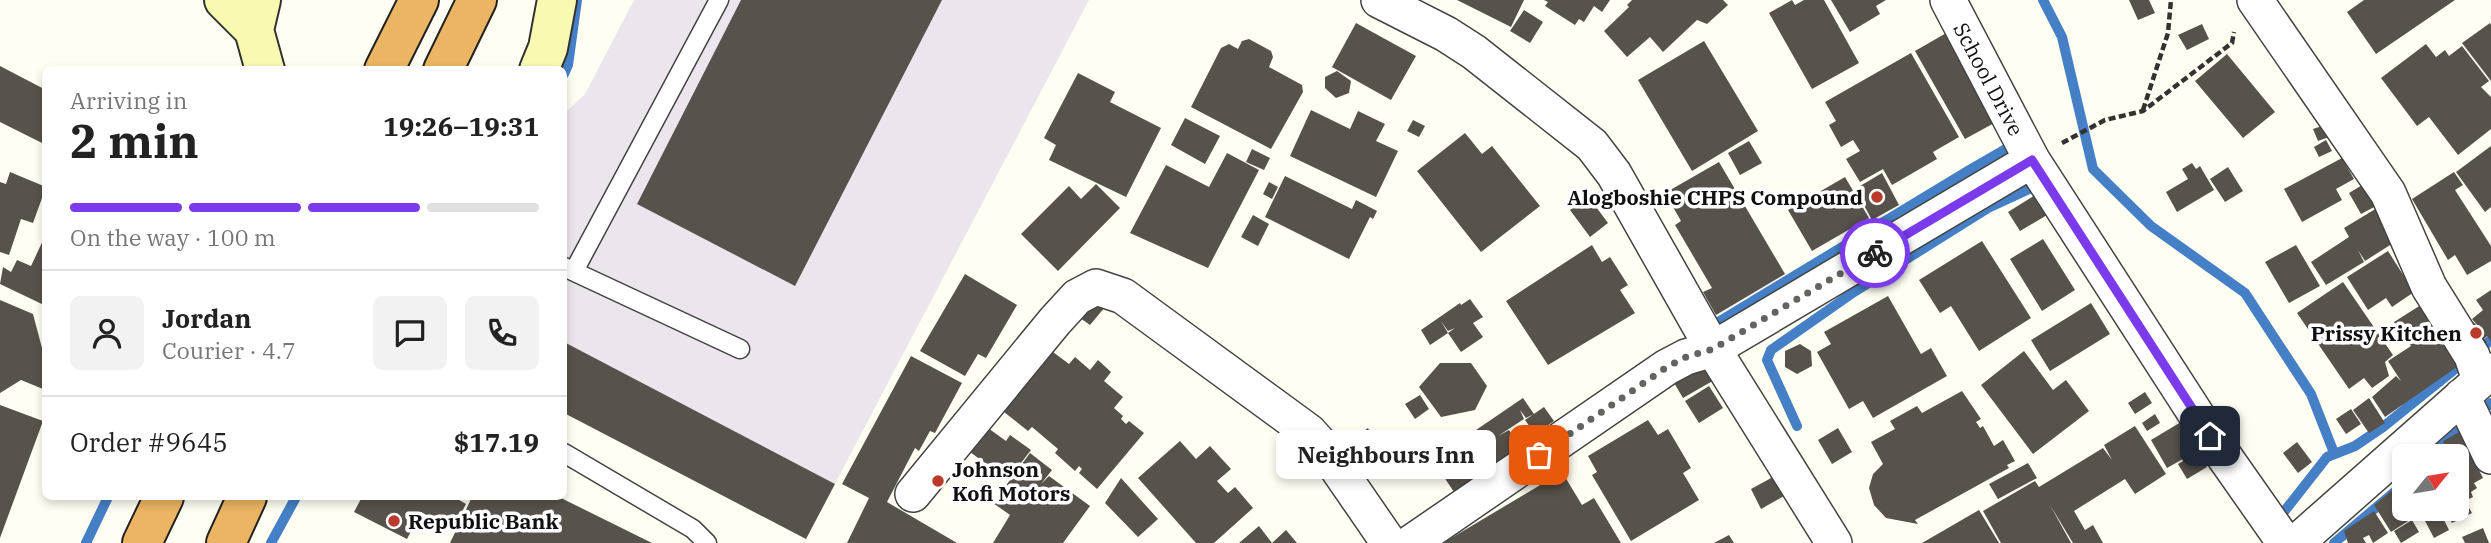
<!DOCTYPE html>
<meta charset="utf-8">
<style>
body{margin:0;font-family:"IBM Plex Serif",serif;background:#f2f2f2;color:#222;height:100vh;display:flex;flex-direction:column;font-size:26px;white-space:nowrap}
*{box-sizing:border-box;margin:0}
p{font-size:23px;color:#767676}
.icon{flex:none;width:38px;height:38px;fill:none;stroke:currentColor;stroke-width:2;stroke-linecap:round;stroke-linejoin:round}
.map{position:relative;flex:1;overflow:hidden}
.sheet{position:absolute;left:42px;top:66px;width:525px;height:434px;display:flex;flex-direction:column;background:#fff;border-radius:10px;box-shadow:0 4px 10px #0003}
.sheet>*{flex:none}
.needle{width:46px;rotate:60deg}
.tools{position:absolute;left:2392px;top:444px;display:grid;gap:14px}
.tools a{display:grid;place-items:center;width:77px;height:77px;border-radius:10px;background:#fff;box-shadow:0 4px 10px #0003;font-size:35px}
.pin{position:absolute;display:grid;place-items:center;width:60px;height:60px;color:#fff;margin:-30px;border-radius:14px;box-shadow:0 4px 10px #0006}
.courier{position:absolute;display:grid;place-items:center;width:70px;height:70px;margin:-35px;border:5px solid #7c3aed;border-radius:50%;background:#fff;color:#222;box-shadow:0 2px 9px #0007}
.bubble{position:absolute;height:49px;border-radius:10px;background:#fff;box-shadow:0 4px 10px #0003;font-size:23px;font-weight:700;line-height:49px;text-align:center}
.head em{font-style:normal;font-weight:700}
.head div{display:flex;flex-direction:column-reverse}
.head{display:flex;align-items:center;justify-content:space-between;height:119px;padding:0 28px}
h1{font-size:46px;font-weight:700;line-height:52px}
.bar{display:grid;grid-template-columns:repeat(4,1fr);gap:10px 7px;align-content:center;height:84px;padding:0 28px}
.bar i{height:9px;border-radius:5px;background:#e0e0e0}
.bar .selected{background:#7c3aed}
.bar p{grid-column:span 4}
.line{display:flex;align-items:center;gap:18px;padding:0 28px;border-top:2px solid #e0e0e0}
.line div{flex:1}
.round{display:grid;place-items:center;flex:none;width:74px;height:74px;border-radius:10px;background:#f2f2f2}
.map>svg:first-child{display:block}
.industrial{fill:#ede5ed}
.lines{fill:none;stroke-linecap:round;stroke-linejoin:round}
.stream{stroke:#4580c6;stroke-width:10}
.building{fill:#58524c}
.lane-casing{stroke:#434343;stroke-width:21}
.street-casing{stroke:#434343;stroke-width:38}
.secondary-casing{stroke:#323232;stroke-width:42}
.highway-casing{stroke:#212121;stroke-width:42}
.path{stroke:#323232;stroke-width:4.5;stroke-dasharray:7 3.5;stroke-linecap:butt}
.lane{stroke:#fff;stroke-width:18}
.street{stroke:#fff;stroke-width:35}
.secondary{stroke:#f8fab2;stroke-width:38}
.highway{stroke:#ecb563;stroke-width:38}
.done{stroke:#63635f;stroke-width:7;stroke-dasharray:0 12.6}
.route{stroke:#7c3aed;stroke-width:9}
.poi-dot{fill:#b93b2e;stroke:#fff;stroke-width:2.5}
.labels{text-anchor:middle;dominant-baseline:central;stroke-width:7;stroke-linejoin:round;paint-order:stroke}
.street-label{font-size:21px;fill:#101010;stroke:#fff}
.poi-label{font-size:21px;font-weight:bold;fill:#101010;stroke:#fff;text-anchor:end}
</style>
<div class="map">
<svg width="2491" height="543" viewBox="0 0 2491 543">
<rect width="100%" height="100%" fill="#fefef3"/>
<path class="industrial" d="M634,0h455l-283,539 -242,-129v-296l21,-20z"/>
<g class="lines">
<path class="stream" d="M2043,0l19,37 31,132 58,57 94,67 66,101 23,59
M564,74l4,-9 9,-65
M1720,321l251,-152 33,-19 15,-3
M1797,426l-30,-66 4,-10 83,-58 134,-84 54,-25
M2429,457l62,-54
M2276,522l51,-65 28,-11 28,-19 108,-87
M86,543l22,-46
M271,543l25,-46
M2334,543l70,-59"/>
</g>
<path class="building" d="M741,0h201l-147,286 -158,-82z
M1457,0h67l-13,27z
M1544,0h66l-8,12 -8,-6 -10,16 -5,-3 -4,6 -30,-19 3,-4z
M1632,0h91l5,5 -21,19 -10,-4 -34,32 -13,-15 -23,20 -23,-26 25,-24 -2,-2z
M1792,0l3,5 9,-5h20l35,63 -47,26 -43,-76z
M1831,0h55l-10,6 4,8 -30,18z
M2129,0h20l6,13 -17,7z
M2364,0h91l-79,54 -29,-42z
M1524,10l19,12 -13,21 -20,-12z
M1356,23l60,33 -25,44 -59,-33z
M2490,23l1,2v56l-29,-38z
M2202,24l7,15 -22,11 -9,-15z
M1948,32l50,89 -33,18 -50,-88z
M1249,39l22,12 2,6 -4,10 33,18 1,7 -32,57 -80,-42 30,-59 8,-4 9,5 4,-8z
M1704,41l54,90 -66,40 -54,-91z
M2426,44l10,13 9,-7 4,6 13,-10 27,35 -8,6 10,10v32l-33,26 -29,-38 -12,9 -36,-48z
M1911,53l48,84 -26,15 4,7 -45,26 -9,-16 -23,13 -14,-23 14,-8 -7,-11 -12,7 -12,-22 7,-4 -11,-19z
M2227,54l48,58 -32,26 -48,-57z
M0,66l46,24v55l-46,-23z
M1337,71l14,10 -2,12 -13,5 -11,-10v-11z
M1078,73l37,19 -5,10 51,26 -35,69 -77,-37 7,-15 -12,-7z
M1311,110l39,19 8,-18 27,13 -9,17 22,10 -22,46 -86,-41z
M1185,118l35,18 -15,28 -34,-19z
M1413,120l12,6 -6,11 -12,-6z
M2325,125l4,12 -11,4 -5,-12z
M1465,133l17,21 10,-8 48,60 -59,46 -64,-81z
M2326,140l6,11 -13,6 -5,-10z
M1749,141l13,22 -22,12 -12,-22z
M2491,146v61l-6,5 -29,-40z
M1252,149l18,9 -6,12 -18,-8z
M1227,153l32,17 -51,98 -78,-35 36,-68 43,22z
M2342,158l12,21 -18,10 6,11 -40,22 -18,-33z
M1719,162l66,112 -69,41 -13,-23 9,-4 -37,-63 6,-4 -16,-28z
M2192,163l4,6 4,-3 14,24 -37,22 -11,-20 22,-13 -6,-10z
M2228,167l15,24 -18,11 -15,-23z
M10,172l36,15 -13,36 -12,-4 -12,36 -9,-3v-70l6,2z
M2454,172l9,13 -8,5 36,56v15l-24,14 -12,-20 -7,5 -36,-61z
M1882,173l17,32 -27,15 -17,-31z
M1285,176l67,33 4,-9 21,11 -4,8 -3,-2 -21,42 -84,-42z
M1845,177l24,41 -57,33 -24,-41z
M1269,182l9,5 -6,12 -9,-5z
M1096,184l24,24 -62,63 -37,-37 48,-48 12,13z
M2364,184l12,22 -15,8 -12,-21z
M2035,195l12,20 -27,16 -12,-19z
M1588,196l20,27 -18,14 -20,-27z
M2377,208l21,32 -33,21 -7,-11 6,12 -38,23 -15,-23 38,-25 -5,-9z
M1253,215l16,9 -11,22 -17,-9z
M46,234v72l-46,-22 3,-17 8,5 6,-12 14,6z
M2043,239l32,51 -33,21 -32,-52z
M1982,241l49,77 -52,33 -28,-45 -11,7 -21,-33z
M1592,245l10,17 8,-5 18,28 -8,5 15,23 -87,52 -42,-64z
M2296,245l24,41 -31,17 -24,-41z
M2388,251l26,41 -22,15 -6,-9 -18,12 -21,-33z
M965,274l52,31 -31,53 -8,-4 -13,22 -45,-25z
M2343,282l50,73 -8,7 4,14 -17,12 -8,-10 -15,11 -52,-76z
M2491,290v52l-4,-6 -3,3 3,3 -6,6 -16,-19 8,-7 6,5 -7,-8 11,-9 -7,-10z
M1092,296l13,11 -15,18 -14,-10z
M1888,296l33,58 10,-6 16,28 -74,42 -10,-17 -14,8 -32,-57 14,-8 -7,-12z
M1470,299l13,18 -10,6 10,14 -22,15 -13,-19 7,-5 -7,3 -7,-10 7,12 -18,12 -9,-15 39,-27 1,2z
M0,300l33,14 13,49 -3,26 -22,-9 -21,13z
M2091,303l19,31 -60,37 -19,-31z
M2424,303l40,59 -79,55 -13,-20 24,-21 5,5 -13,-20 23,-15 -17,-24z
M564,342l271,142 -29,55 -242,-126z
M1800,344l11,7 1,15 -15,8 -12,-7v-16z
M2024,351l29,39 13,-10 23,31 -56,43 -52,-69z
M1053,352l16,12 6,-7 15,13 8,-10 13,12 -7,9 19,16 -9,11 9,8 -2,3 5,5 3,-3 15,12 -47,56 -18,-16 3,-4 -3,-3 -4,5 -20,-18 3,-4 -26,-22 -4,4 -24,-19z
M911,356l51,27 -27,50 -5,-2 -11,20 -4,-3 -28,54 70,41h-110l22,-45 -27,-14z
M1702,356l14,23 -33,19 -13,-22z
M1440,363h31l16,23 -12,24 -34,7 -22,-30z
M1709,386l14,22 -24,15 -14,-22z
M1962,391l19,28 -5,3 4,6 3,-2 11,20 9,-6 12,21 -8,4 2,3 -94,52 3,4 -32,-6 -12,-13 -5,-17 4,-14 10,-10 -12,-22 24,-13 -5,-8 27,-15 5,7z
M2145,392l7,11 -17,11 -7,-11z
M1420,395l9,14 -14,10 -10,-15z
M1523,398l11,16 -8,4 -6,-8 4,9 -26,17 11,-6 12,18 -45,26 -8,-11 9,14 -23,15 -12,-18 38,-25 7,9 -6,-11 -24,14 -9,-15 26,-16 11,15 -9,-15z
M2369,398l16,25 -16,10 -16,-23z
M0,405l43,16 -43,117z
M1544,407l10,14 -19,13 -10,-14z
M2351,409l10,15 -15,10 -10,-15z
M2155,414l5,9 -13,8 -5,-8z
M1648,420l10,15 10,-6 23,39 -8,5 16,27 -68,41 -39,-66 5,-3 -9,-16z
M2181,422l16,29 -30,17 -16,-28z
M2135,426l31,48 -31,20 -10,-15 -51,32 11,19 8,-5 10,18h-30l-23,-38 21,38h-70l-18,-32 52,-30 4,6 64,-39 9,12 -8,-15z
M988,428l18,13 4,-6 21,15 -23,30 -38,-28z
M1368,428l13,27 -13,9 -8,-12 7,-4 -8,-14z
M1838,428l14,24 -20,12 -14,-24z
M2459,432l11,21 -13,6 -6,-2 -8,-16z
M1180,441l16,18 14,-13 21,23 -14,12 11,12 7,-6 18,21 -39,35h-18l-58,-65z
M2297,442l15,20 -14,11 -15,-20z
M2444,448l5,9h-16l-1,-3z
M2198,452l9,15 -20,12 -9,-15z
M1030,453l22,17 -11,14 8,-8 41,30 -27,37h-70l17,-28 -17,-12z
M2471,454l12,24 -9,5 3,5 -6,4 2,5 -8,4 7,12 -20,10 -7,-13 12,-1v-48z
M2028,463l9,15 -39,21 -9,-15z
M1562,472l20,33 12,-7 27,45h-178z
M1773,477l11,19 -23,13 -10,-20z
M2404,477v24l-10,-19z
M1121,478l37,41 -20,18 -33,-34z
M2395,488l9,21h4l5,9 -22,14 -17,-27z
M362,497h92l12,7 -13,25 -32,-17 -14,27 -53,-27z
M472,497h87l93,46h-202z
M2409,509h24l1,2 -18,10z
M1979,510l20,33h-77z
M2439,510l10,20 -15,8 -10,-19z
M2374,511l14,22 -15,10 -4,-8 -6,3 3,5h-18l-4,-12z
M2412,520l7,12 -18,11 -7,-12z
M1259,526l13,17 14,-13 11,13h-58z
M2483,528l6,15h-24l-3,-6z
M1729,535l5,8h-20z"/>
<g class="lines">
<g class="lane-casing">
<path id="lane" d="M564,267l176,82
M574,271l145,-271
M564,453l129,76 14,14"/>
</g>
<g class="street-casing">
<path id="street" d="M1379,0l67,34 28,18 118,93 22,29 99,175 121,194
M1948,0l84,160 178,276 75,107
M2255,0l133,193 41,94 43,69 8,24
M2462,396l29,60
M913,494l142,-173 22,-24 19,-10 27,9 186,136 16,18 64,93
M1411,543l256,-176 19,-10 27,-8 319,-189
M2296,543l195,-172"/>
</g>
<g class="secondary-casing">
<path id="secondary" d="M224,0l30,30
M261,0l-7,30 11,40
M539,70l9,-22 9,-48"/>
</g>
<g class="highway-casing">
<path id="highway" d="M384,70l35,-70
M443,70l34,-70
M142,543l22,-46
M226,543l21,-46"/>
</g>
<path class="path" d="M2143,110l25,-77 3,-33
M2062,143l43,-23 38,-9 89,-68 2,-11"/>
<use href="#lane" class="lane"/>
<use href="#street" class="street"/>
<use href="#secondary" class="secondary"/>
<use href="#highway" class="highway"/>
</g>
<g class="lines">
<path class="done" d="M1539,455l128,-88 19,-10 27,-8 162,-96"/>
<path class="route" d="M1875,253l157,-93 178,276"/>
</g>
<g class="poi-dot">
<circle cx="1877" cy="197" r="7"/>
<circle cx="2476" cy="333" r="7"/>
<circle cx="938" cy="481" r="7"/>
<circle cx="394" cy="521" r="7"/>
</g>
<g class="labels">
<g class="street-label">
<text transform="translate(1989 79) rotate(62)">School Drive</text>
</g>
<g class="poi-label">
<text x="1863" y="197">Alogboshie CHPS Compound</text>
<text x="2462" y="333">Prissy Kitchen</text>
<text x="952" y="469" text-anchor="start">Johnson<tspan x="952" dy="24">Kofi Motors</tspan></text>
<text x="408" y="521" text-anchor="start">Republic Bank</text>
</g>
</g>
</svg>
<div class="tools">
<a><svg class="needle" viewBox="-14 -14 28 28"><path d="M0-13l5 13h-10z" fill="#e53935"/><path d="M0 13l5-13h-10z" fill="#767676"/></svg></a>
</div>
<div class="pin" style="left:1539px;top:455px;background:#ea580c"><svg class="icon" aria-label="bag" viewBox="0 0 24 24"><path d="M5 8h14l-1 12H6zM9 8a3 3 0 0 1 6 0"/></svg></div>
<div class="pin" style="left:2210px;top:436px;background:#1f2937"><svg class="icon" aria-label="home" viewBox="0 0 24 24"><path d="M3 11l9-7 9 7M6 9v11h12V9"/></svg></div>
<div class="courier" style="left:1875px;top:253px"><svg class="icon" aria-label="bike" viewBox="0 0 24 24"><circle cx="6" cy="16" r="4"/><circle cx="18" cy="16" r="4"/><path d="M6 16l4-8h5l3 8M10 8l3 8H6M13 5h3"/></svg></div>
<div class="bubble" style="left:1276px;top:430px;width:220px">Neighbours Inn</div>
<section class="sheet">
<div class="head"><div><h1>2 min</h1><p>Arriving in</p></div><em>19:26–19:31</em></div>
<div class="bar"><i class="selected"></i><i class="selected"></i><i class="selected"></i><i></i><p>On the way · 100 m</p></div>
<div class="line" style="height:126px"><a class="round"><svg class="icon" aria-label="person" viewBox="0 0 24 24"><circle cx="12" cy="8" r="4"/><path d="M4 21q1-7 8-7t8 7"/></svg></a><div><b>Jordan</b><p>Courier · 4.7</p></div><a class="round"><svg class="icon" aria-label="chat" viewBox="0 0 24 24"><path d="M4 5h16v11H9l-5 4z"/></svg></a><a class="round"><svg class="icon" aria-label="phone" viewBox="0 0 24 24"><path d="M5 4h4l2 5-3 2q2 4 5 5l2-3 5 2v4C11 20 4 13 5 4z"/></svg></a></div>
<div class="line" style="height:91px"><div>Order #9645</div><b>$17.19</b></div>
</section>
</div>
